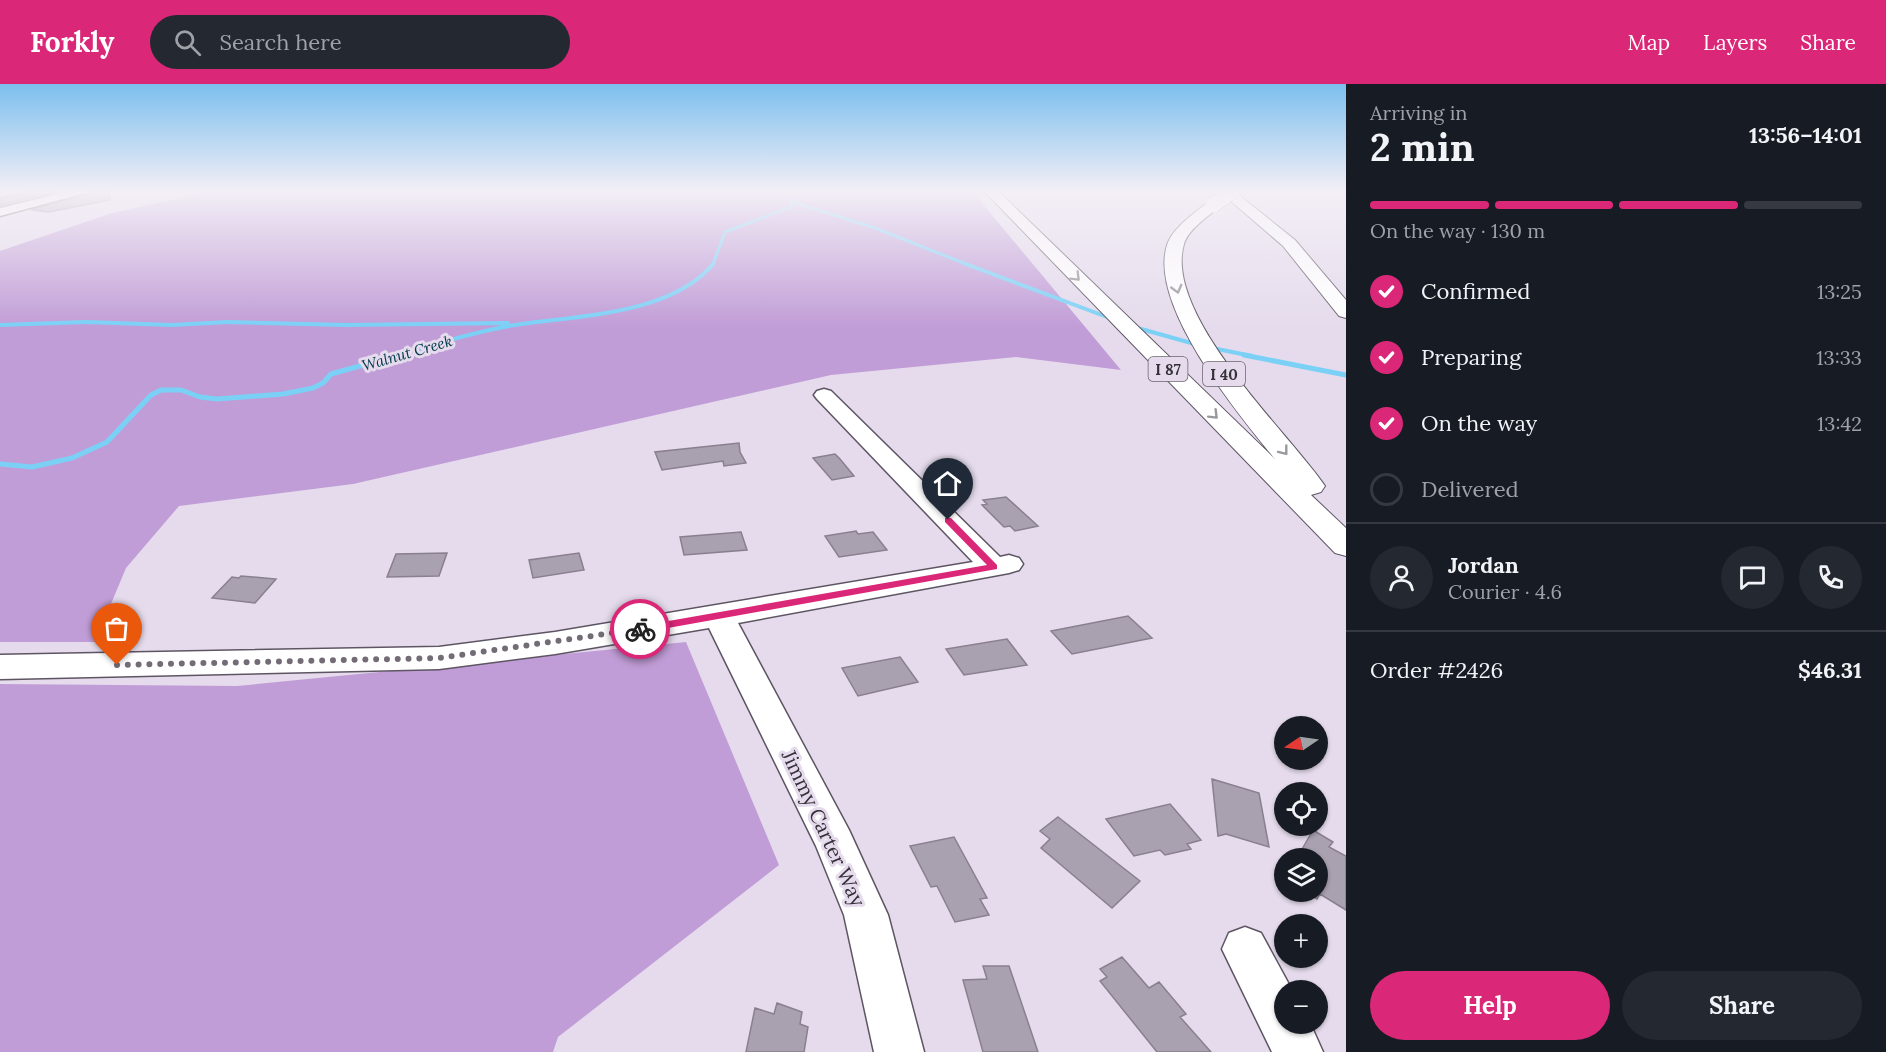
<!DOCTYPE html>
<meta charset="utf-8">
<style>
body{margin:0;font-family:Lora,serif;background:#242831;color:#f1f3f6;height:100vh;display:flex;flex-direction:column;font-size:22px;white-space:nowrap}
*{box-sizing:border-box;margin:0}
p{font-size:20px;color:#9ea1a6}
.icon{flex:none;width:33px;height:33px;fill:none;stroke:currentColor;stroke-width:2;stroke-linecap:round;stroke-linejoin:round}
.map{position:relative;flex:1;overflow:hidden}
.drawer{display:flex;flex-direction:column;background:#171b24;width:540px}
.drawer>*{flex:none}
.needle{width:39px;rotate:257deg}
.tools{position:absolute;left:1274px;top:632px;display:grid;gap:12px}
.tools a{display:grid;place-items:center;width:54px;height:54px;border-radius:50%;background:#171b24;box-shadow:0 2px 4px #0004;font-size:30px}
.pin{position:absolute;display:grid;place-items:center;width:51px;height:51px;color:#fff;margin:-62px -26px;border-radius:50% 50% 50% 0;rotate:-45deg;box-shadow:0 0 6px #0007}
.pin .icon{rotate:45deg}
.courier{position:absolute;display:grid;place-items:center;width:60px;height:60px;margin:-30px;border:4px solid #db2777;border-radius:50%;background:#fff;color:#222;box-shadow:0 2px 8px #0007}
.summary em{font-style:normal;font-weight:700}
.summary div{display:flex;flex-direction:column-reverse}
.summary{display:flex;align-items:center;justify-content:space-between;height:102px;padding:0 24px}
h1{font-size:39px;font-weight:700;line-height:45px}
.bar{display:grid;grid-template-columns:repeat(4,1fr);gap:9px 6px;align-content:center;height:72px;padding:0 24px}
.bar i{height:8px;border-radius:4px;background:#363941}
.bar .selected{background:#db2777}
.bar p{grid-column:span 4}
.line{display:flex;align-items:center;gap:15px;padding:0 24px;border-top:2px solid #363941}
.line div{flex:1}
.round{display:grid;place-items:center;flex:none;width:63px;height:63px;border-radius:32px;background:#242831}
ol{padding:0 24px;list-style:none}
li{display:flex;align-items:center;gap:18px;height:66px}
li p{margin-inline-start:auto}
li .icon{padding:6px;border-radius:50%;background:#db2777;color:#fff;stroke-width:4}
li:last-child{color:#9ea1a6}
li i{width:33px;height:33px;border:3px solid #363941;border-radius:50%}
.cta{display:flex;gap:12px;margin-top:auto;padding:12px 24px}
.cta a{flex:1;height:69px;border-radius:36px;background:#db2777;color:#fff;font-size:24px;font-weight:700;line-height:69px;text-align:center}
.cta a+a{background:#242831;color:#f1f3f6}
header{display:flex;align-items:center;gap:36px;box-sizing:border-box;height:84px;padding:0 30px;background:#db2777;color:#fff}
header strong{font-size:28px}
nav{display:flex;gap:33px;margin-inline-start:auto;font-size:21px}
.search{width:420px;height:54px;background:#242831;display:flex;align-items:center;gap:15px;box-sizing:border-box;padding:0 21px;border-radius:33px;color:#9ea1a6;font-size:22px}
main{display:flex;flex:1;min-height:0}
.map>svg:first-child{display:block}
.green{fill:#c19dd7}
.lines{fill:none;stroke-linecap:round;stroke-linejoin:round}
.stream-far2{stroke:#7bd0f6;stroke-width:3}
.stream-far1{stroke:#7bd0f6;stroke-width:4}
.stream{stroke:#7bd0f6;stroke-width:5}
.building{fill:#a9a0b0;stroke:#897f8f;stroke-width:1.5}
.minor-casing{stroke:#5e5563;stroke-width:3}
.highway-casing{stroke:#5e5563;stroke-width:2}
.minor{fill:#fff;fill-rule:evenodd}
.highway{fill:#fff;fill-rule:evenodd}
.highway-bridge-casing{stroke:#5e5563;stroke-width:16;stroke-linecap:butt}
.highway-bridge{stroke:#fff;stroke-width:15}
.oneway{stroke:#9a989c}
.route{fill:#db2777}
.done{stroke:#736c77;stroke-width:6;stroke-dasharray:0 10.8}
.labels{text-anchor:middle;dominant-baseline:central;stroke-width:6;stroke-linejoin:round;paint-order:stroke}
.far-water-label{font-size:15px;font-style:italic;fill:#01384b;stroke:#e5dbec}
.shield{fill:#e5dbec;stroke:#6a646e;stroke-width:1.5}
.shield-label{font-size:15px;font-weight:bold;fill:#353138}
.near-street-label{font-size:20px;fill:#353138;stroke:#e5dbec}
</style>
<header>
<strong>Forkly</strong>
<div class="search"><svg class="icon" aria-label="search" viewBox="0 0 24 24"><circle cx="10" cy="10" r="6"/><path d="M15 15l6 6"/></svg>Search here</div>
<nav><a>Map</a><a>Layers</a><a>Share</a></nav>
</header>
<main>
<div class="map">
<svg width="1346" height="968" viewBox="0 0 1346 968">
<rect width="100%" height="100%" fill="#e5dbec"/>
<path class="green" d="M212,107h760l149,179 -105,-13 -185,18 -478,109 -174,22 -53,62 -31,74h-95v-391l112,-38z
M686,558l93,223 -221,172 -5,15h-553v-368l237,2z"/>
<g class="lines">
<path class="stream-far2" d="M793,118l82,26 91,36
M713,180l12,-32 66,-25 3,-16"/>
<path class="stream-far1" d="M963,179l152,57
M0,241l86,-3 86,3 56,-3 118,3 162,-2
M1134,243l68,19 50,10
M394,272c38,-11 76,-23 115,-30 63,-11 161,-9 205,-63"/>
<path class="stream" d="M1244,271l102,20
M0,380l32,3 40,-9 35,-16 44,-47 10,-5h20l19,7 17,2 66,-5 30,-6 10,-5 8,-9 68,-19"/>
</g>
<path class="building" d="M32,107h27l-59,14v-7z
M95,107h14l1,9 -61,12 -18,-2z
M739,359l1,9 6,11 -22,3 -1,-5 -61,9 -7,-18z
M835,370l5,5 14,17 -22,4 -19,-22z
M1006,413l32,29 -23,5 -5,-5 -6,1 -22,-22 5,-1 -4,-4z
M856,447l2,3 15,-2 14,18 -48,7 -14,-21z
M741,448l6,18 -63,5 -4,-18z
M447,469l-8,23 -52,1 9,-23z
M579,469l5,17 -51,8 -4,-18z
M241,492l35,3 -21,24 -43,-5 20,-21 7,1z
M1128,532l24,22 -80,16 -21,-23z
M1007,555l20,26 -63,10 -18,-26z
M900,573l18,25 -60,14 -16,-28z
M1212,695l47,14 10,54 -43,-13 -8,2z
M1170,720l31,36 -14,4 4,5 -26,6 -5,-5 -26,6 -28,-37z
M1058,733l82,64 -28,27 -71,-60 9,-9 -10,-8z
M1313,746l20,12 -4,5 17,9v54l-26,-16 -3,5 -13,-8h13v-33h-20z
M954,753l33,61 -7,1 9,16 -34,7 -18,-36 -6,1 -21,-41z
M1122,873l27,31 10,-6 27,32 -6,3 31,35h-54l-57,-71 7,-4 -7,-8z
M983,882h26l29,86h-55l-20,-72 24,-1z
M777,919l25,9 -2,12 8,3 -4,25h-58l9,-44 19,6z"/>
<g class="lines">
<g class="minor-casing">
<path id="minor" d="M70,107h23l-93,25v-8z
M824,305l7,2 169,166 9,-2 10,3 4,6 -4,6 -10,3 -271,50 111,207 39,85 36,137h-50l-30,-137 -28,-69 -107,-218 -154,26 -116,15 -439,10v-24l439,-8 116,-15 418,-70 -156,-163 -3,-4 3,-4z
M1245,843l16,6 31,57h-8v33h26l13,29h-51l-50,-103 7,-16z"/>
</g>
<g class="highway-casing">
<path id="highway" d="M984,107h14l277,268c-37,-45 -127,-154 -108,-214 6,-18 28,-32 41,-43h10l2,3 -2,3c-11,9 -30,22 -34,36 -21,71 104,188 141,242l-4,6 -10,3 35,33v28l-11,-3z
M1219,107h15l61,49 51,60v18l-7,-2 -56,-70z"/>
</g>
<use href="#minor" class="minor"/>
<use href="#highway" class="highway"/>
<g class="highway-bridge-casing">
<path id="highway-bridge" d="M1213,121l20,-14"/>
</g>
<use href="#highway-bridge" class="highway-bridge"/>
</g>
<defs><path id="oneway-chevron" d="M-2-3.5L2.5 0L-2 3.5" fill="none" stroke-width="1.6" stroke-linecap="round" stroke-linejoin="round" transform="scale(1.5)"/></defs>
<g class="oneway">
<use href="#oneway-chevron" transform="translate(1076 193) rotate(45)"/>
<use href="#oneway-chevron" transform="translate(1177 205) rotate(75)"/>
<use href="#oneway-chevron" transform="translate(1214 331) rotate(45)"/>
<use href="#oneway-chevron" transform="translate(1284 367) rotate(52)"/>
</g>
<linearGradient id="sky" x2="0" y2="1"><stop stop-color="#7cbfee"/><stop offset="0.44" stop-color="#f3eff6"/><stop offset="1" stop-color="#f3eff6" stop-opacity="0"/></linearGradient>
<rect width="1346" height="243" fill="url(#sky)"/>
<path class="route" d="M945,434h6l46,47v4l-357,64 -5,-4 5,-3 347,-61 -42,-43z"/>
<g class="lines">
<path class="done" d="M117,581l322,-7 201,-29"/>
</g>
<g class="labels">
<g class="far-water-label">
<text transform="translate(407 269) rotate(-16)">Walnut Creek</text>
</g>
<g class="shield">
<rect x="1148.5" y="273" width="39" height="24" rx="4.5"/>
<rect x="1203" y="278" width="42" height="24" rx="4.5"/>
</g>
<g class="shield-label">
<text x="1168" y="285">I 87</text>
<text x="1224" y="290">I 40</text>
</g>
<g class="near-street-label">
<text transform="translate(824 744) rotate(65)">Jimmy Carter Way</text>
</g>
</g>
</svg>
<div class="tools">
<a><svg class="needle" viewBox="-14 -14 28 28"><path d="M0-13l5 13h-10z" fill="#e53935"/><path d="M0 13l5-13h-10z" fill="#9ea1a6"/></svg></a>
<a><svg class="icon" aria-label="locate" viewBox="0 0 24 24"><circle cx="12" cy="12" r="6"/><path d="M12 2v4M12 18v4M2 12h4M18 12h4"/></svg></a>
<a><svg class="icon" aria-label="layers" viewBox="0 0 24 24"><path d="M12 4l9 5-9 5-9-5zM3 14l9 5 9-5"/></svg></a>
<a>+</a>
<a>−</a>
</div>
<div class="pin" style="left:117px;top:581px;background:#ea580c"><svg class="icon" aria-label="bag" viewBox="0 0 24 24"><path d="M5 8h14l-1 12H6zM9 8a3 3 0 0 1 6 0"/></svg></div>
<div class="pin" style="left:948px;top:436px;background:#1f2937"><svg class="icon" aria-label="home" viewBox="0 0 24 24"><path d="M3 11l9-7 9 7M6 9v11h12V9"/></svg></div>
<div class="courier" style="left:640px;top:545px"><svg class="icon" aria-label="bike" viewBox="0 0 24 24"><circle cx="6" cy="16" r="4"/><circle cx="18" cy="16" r="4"/><path d="M6 16l4-8h5l3 8M10 8l3 8H6M13 5h3"/></svg></div>
</div>
<section class="drawer">
<div class="summary"><div><h1>2 min</h1><p>Arriving in</p></div><em>13:56–14:01</em></div>
<div class="bar"><i class="selected"></i><i class="selected"></i><i class="selected"></i><i></i><p>On the way · 130 m</p></div>
<ol>
<li><svg class="icon" aria-label="check" viewBox="0 0 24 24"><path d="M5 12l5 5 9-10"/></svg>Confirmed<p>13:25</p></li>
<li><svg class="icon" aria-label="check" viewBox="0 0 24 24"><path d="M5 12l5 5 9-10"/></svg>Preparing<p>13:33</p></li>
<li><svg class="icon" aria-label="check" viewBox="0 0 24 24"><path d="M5 12l5 5 9-10"/></svg>On the way<p>13:42</p></li>
<li><i></i>Delivered</li>
</ol>
<div class="line" style="height:108px"><a class="round"><svg class="icon" aria-label="person" viewBox="0 0 24 24"><circle cx="12" cy="8" r="4"/><path d="M4 21q1-7 8-7t8 7"/></svg></a><div><b>Jordan</b><p>Courier · 4.6</p></div><a class="round"><svg class="icon" aria-label="chat" viewBox="0 0 24 24"><path d="M4 5h16v11H9l-5 4z"/></svg></a><a class="round"><svg class="icon" aria-label="phone" viewBox="0 0 24 24"><path d="M5 4h4l2 5-3 2q2 4 5 5l2-3 5 2v4C11 20 4 13 5 4z"/></svg></a></div>
<div class="line" style="height:78px"><div>Order #2426</div><b>$46.31</b></div>
<div class="cta"><a>Help</a><a>Share</a></div>
</section>
</main>
